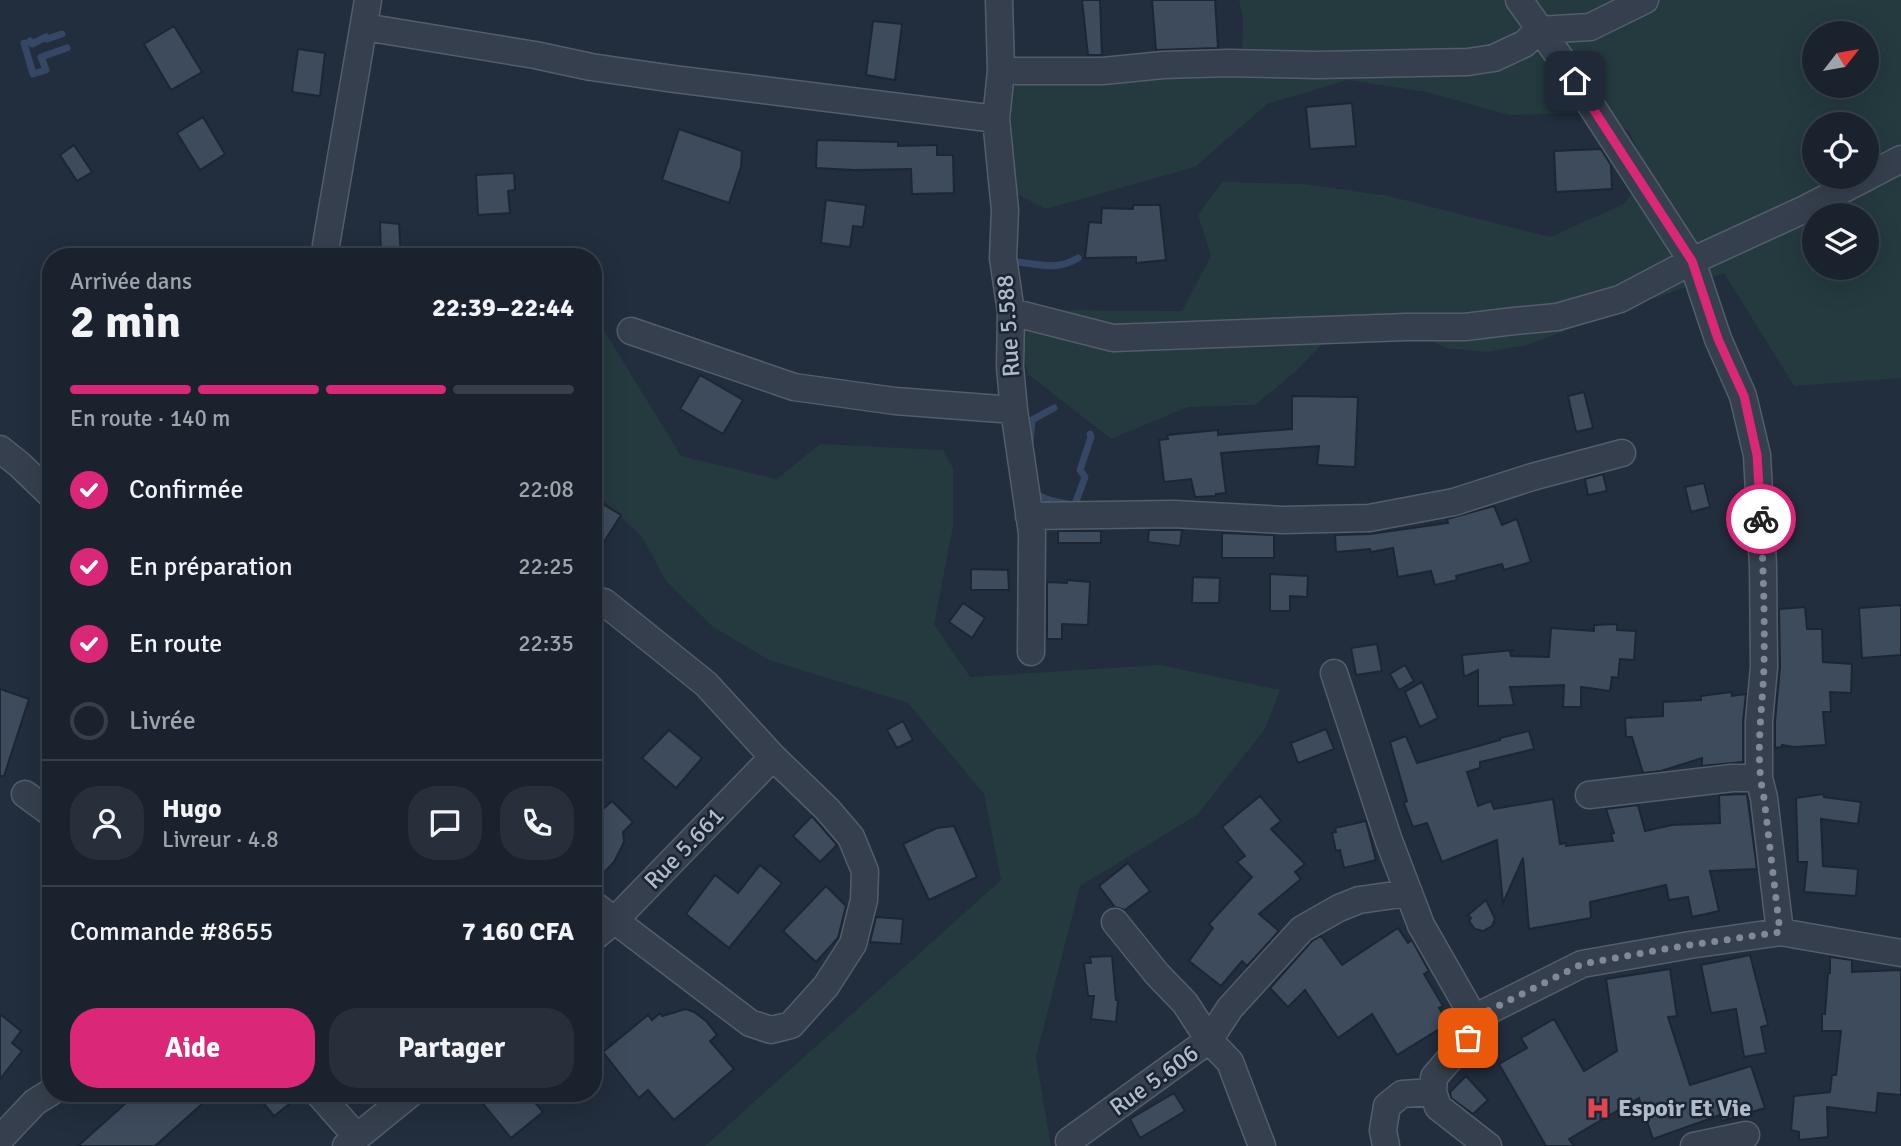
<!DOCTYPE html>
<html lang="fr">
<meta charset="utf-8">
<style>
body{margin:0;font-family:Signika,sans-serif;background:#272f3a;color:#f1f3f6;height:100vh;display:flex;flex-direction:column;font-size:26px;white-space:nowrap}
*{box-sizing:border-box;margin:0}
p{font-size:23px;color:#9fa4aa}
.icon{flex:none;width:38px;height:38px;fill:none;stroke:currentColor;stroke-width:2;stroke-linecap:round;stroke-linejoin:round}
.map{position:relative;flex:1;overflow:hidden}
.sheet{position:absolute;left:42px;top:248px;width:560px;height:854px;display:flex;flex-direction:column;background:#1a222e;border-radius:28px;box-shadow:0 7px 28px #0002,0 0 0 2px #383f4a}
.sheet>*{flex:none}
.needle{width:46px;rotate:59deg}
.buttons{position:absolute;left:1802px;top:21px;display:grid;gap:14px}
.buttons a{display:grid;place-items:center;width:77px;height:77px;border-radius:50%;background:#1a222e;box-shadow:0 7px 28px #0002,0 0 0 2px #383f4a;font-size:35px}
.pin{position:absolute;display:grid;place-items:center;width:60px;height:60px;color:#fff;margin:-30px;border-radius:14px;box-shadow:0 4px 10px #0006}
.courier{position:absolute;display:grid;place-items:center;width:70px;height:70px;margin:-35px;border:5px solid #db2777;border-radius:50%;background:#fff;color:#222;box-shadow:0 2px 9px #0007}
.overview em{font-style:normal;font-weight:700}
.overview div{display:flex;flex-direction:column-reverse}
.overview{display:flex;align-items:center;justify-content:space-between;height:119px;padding:0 28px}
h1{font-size:46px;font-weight:700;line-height:52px}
.bar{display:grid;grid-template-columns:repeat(4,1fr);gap:10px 7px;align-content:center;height:84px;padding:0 28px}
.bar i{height:9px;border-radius:5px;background:#383f4a}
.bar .on{background:#db2777}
.bar p{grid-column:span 4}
.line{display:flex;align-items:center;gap:18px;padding:0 28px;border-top:2px solid #383f4a}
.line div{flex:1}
.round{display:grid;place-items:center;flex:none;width:74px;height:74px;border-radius:28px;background:#272f3a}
ol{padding:0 28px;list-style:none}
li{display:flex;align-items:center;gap:21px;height:77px}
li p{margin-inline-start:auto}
li .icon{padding:7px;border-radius:50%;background:#db2777;color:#fff;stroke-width:4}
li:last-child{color:#9fa4aa}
li i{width:38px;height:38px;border:4px solid #383f4a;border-radius:50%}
.cta{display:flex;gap:14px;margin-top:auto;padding:14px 28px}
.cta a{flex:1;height:80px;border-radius:28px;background:#db2777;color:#fff;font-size:28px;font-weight:700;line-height:80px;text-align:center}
.cta a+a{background:#272f3a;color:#f1f3f6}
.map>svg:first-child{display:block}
.green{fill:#243a3e;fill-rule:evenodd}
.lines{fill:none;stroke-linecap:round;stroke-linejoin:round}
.stream{stroke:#354765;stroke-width:7}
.building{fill:#3e4b5c;stroke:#1d2634;stroke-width:2}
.street-casing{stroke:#545d6b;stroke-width:29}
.street{stroke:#363f4d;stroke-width:26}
.done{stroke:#7f8997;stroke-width:7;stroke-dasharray:0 12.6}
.route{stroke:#db2777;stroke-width:9}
.labels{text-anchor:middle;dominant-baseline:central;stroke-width:5;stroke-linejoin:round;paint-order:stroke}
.street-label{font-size:24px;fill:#b1bac8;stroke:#1b2432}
.poi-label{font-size:24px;font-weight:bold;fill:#b1bac8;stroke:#1b2432;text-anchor:start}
</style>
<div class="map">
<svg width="1901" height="1146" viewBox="0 0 1901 1146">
<rect width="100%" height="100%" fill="#222d3d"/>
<path class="green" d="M1239,0h662v378l-107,8 -70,-113 -197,72 -40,7 -42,-4 -39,-21 -76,9 -35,36 -40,33 -67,2 -77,32 -83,-65 -9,-39 13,-25 150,1 29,-55 -13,-41 24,-33 82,2 85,12 161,41 74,-33 24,-33 -19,-40 -39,-18 -81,2 -83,-23 -78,-12 -81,24 -72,63 -149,42 -35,-18 -6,-98 39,-26h68l129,10 2,-57zM1815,33h52v53h-52zM1815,124h52v53h-52zM1815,215h52v53h-52z
M593,312l88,144 96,23 43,-35 123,6 10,18v59l-19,97 36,53 190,-12 120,25 -15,39 -68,86 -117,71 -44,171 15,89h-346l296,-266 -17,-86 -76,-91 -139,-43 -56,-33 -47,-46 -24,-44 -49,-46z"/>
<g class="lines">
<path class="stream" d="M30,41l2,3 14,-7 1,2 15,-5
M24,43l9,31 13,-4 -5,-13 26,-9
M1010,261c24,2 46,11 68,-3
M1030,444l2,-24 22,-12
M1033,491c11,10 26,11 40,14l2,-1 10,-27 -5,-7 11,-33 -1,-3"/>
</g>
<path class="building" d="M1082,0h18l2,55h-14z
M1152,0h63l3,48 -62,2z
M873,21l29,3 -7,56 -29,-5z
M174,26l28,46 -31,18 -27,-46z
M298,49l27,4 -5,43 -28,-4z
M1352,103l4,43 -46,3 -4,-42z
M203,117l22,37 -25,16 -23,-37z
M679,129l63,22 -1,16 -12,36 -67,-23z
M817,140l81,2v4l39,-1v10h16l1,38 -42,1 -1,-25 -57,1 -38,-2z
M74,145l18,27 -15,9 -17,-26z
M1601,149l10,16 1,24 -56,3 -2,-41z
M514,173l1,17 -7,1 2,22 -32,2 -2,-40z
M826,200l40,5 -3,22 -10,-1 -3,21 -29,-4z
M1133,205h27l6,55 -30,3v-6l-51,1 4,-36 12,1 1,-15 31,1z
M380,222l19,2 2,33h-20z
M700,375l43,25 -20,34 -43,-25z
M1584,392l9,36 -17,4 -8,-36z
M1292,396l66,1 -3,70 -38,-2 2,-19 -98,7 5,40 -10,1v2l-21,1 -4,-18 -27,3 -5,-42 9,-1 -1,-4 51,-5v5l74,-6z
M1603,474l4,17 -19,4 -3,-16z
M1704,483l6,24 -19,5 -6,-25z
M593,498l28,17 -28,44z
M1494,506l8,19 14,-6 2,3 13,40 -27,8 -2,-6 -46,12 1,4 -22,5 -4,-14 -33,6 -5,-29 -22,4 -1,-3 -34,3 -1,-17 35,-1 78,-11 -1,-4z
M1149,530h33l-2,16 -32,-4z
M1058,531h43v12h-43z
M1222,533l52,2v23h-52z
M971,569l37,1 1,20h-38z
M1270,574l38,2 -1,21 -17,-1v15h-20z
M1193,577l27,1 -1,25h-27z
M1067,580l23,2 -2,43 -26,-1v15h-15v-57l20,1z
M963,603l22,15 -13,20 -23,-16z
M1901,605v50l-39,3 -3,-50z
M1805,607l2,22h15l1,33 29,2 -1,29 -21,-1 1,20h-8l3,33 -32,2 -12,-2v2l-7,1v-26l5,-55 -1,-58z
M1617,624v6l19,1 -2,29 -14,-1 -2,19 -6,-1 -2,14 -29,-4v20h-18l1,-22 -54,2 4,18 -36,1v-36l-14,7 -2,-22 52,-5 -4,2 1,4 38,1 2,-29 43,3v-6z
M1377,644l5,27 -26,4 -5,-27z
M1405,665l9,16 -15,9 -9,-16z
M1422,682l16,36 -18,9 -15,-35z
M0,689l29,10 -25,77h-4z
M1731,692l1,4 14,-2 -3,27v41l-41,4v-8l-41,13 -18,2 -11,-36h-6l-1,-19 38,-2v-14l38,-2v-4z
M903,721l10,19 -16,8 -10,-18z
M1326,729l8,20 -36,14 -7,-20z
M669,730l33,28 -26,30 -34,-30z
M1529,731l5,18 -54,13v6l-13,4 11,34 13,-5 3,8 59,-10 7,45 6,-1v3l47,-5 -2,-7 3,-1 -8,-24 32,-4 7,26 27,-6 48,-2 -1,-28 28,-1 10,75 -47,2 9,40 -27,6 -4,-20 -19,3 -3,-15 -76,17 1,16 -62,11 -6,-71 -20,45 -6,-63 -55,22 -15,-39 -14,4 -9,-24 3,-2 -17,-59 16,-6 11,27 83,-23v-2z
M1823,794l1,3 37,5 -3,22 -37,-5 2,47 35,3 -2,27 -52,-4 3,-30h-9l-2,-64z
M1260,796l21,25 -10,8 34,35 -10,8 6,7 -42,35 20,17 -32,35 -5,-5 -21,25 -32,-25 24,-33 -4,-4 43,-47 -15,-15 8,-6 -23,-29z
M612,801l21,21 -10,10 1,10 -10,20 -21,22v-66z
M812,816l25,29 -17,17 -27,-26z
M1366,821l10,39 -32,8 -4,-18 -4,1 -4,-18 4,-1 -1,-4z
M954,826l23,51 -48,23 -26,-56 34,-16z
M1128,863l22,28 -25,19 -10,-3 -16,-21z
M760,865l22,18 -53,65 -43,-34 29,-39 23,18z
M826,886l20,20 -8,32 -22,24 -33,-31z
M1486,900l9,19 -3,7 -9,5 -8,-2 -6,-8 2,-3 -3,-3z
M876,917l27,2 -2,25 -31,-2z
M1398,928l10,15 4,-3 17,31 -5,3 19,32 -4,2 10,15 -52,32 -25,-41 -34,24 -33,-48 -17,17 -18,-19 42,-47 9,-5 21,29z
M1750,955l18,70 -7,2 5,26 -22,4 -8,-48 -25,4 -10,-48z
M1112,956l4,44h2l-2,22 -25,-3 3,-23h-6l-4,-33h7l-1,-6z
M1830,957l22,3v12l49,-2v125l-23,-2 -2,20 -49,-6 1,30 -29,3v-8l-8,-2 3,-34 36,-4 2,-17h4l5,-44h-19v-17h3l3,-41h2z
M1670,969l7,47 -9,1 22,68 61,-19 14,42 -43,13 -2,-6 -67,24 -14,-41 -70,41 5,7h-28l-47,-82 28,-16 -6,-10 33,-19 30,52 33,-20 -11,-72z
M686,1009l8,3 12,9 11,14 -7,6 24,28 -60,51 -26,-30 -9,8 -36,-46 45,-37 4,5 8,-7 2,3z
M0,1014l21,17 -9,12 10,8 -22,28z
M1466,1076l22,24 -15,14 -22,-16 -1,-6z
M1174,1093l11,18 -45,27 -10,-19z
M136,1094h57l9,10 -47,42h-77z
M256,1094h46l-28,22z
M475,1094h53l15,18 -32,26z"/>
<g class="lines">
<g class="street-casing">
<path id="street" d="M999,0l2,71 -5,48 9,91 -2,48 8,54 -1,55 4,43 18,123 -1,119
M1519,0l42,59 131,202 26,78 25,57 14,59 6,111 1,101 -5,54v57l5,20 16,134
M364,27l171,28 56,12 83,12 322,40
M1001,71h102l60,-6 66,-2 89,2 150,-3 26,-4 30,-14 15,-14 51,-3 55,-27
M1867,177l34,-18
M326,245l42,-245
M1011,312l102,26 293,-11h59l49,-6 43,-4 63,-18 72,-38 113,-52 62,-32
M631,331l163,56 101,14 119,9
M0,449l20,16 31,30
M1029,516l145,-2 109,6 86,-2 85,-16 78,-25 90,-24
M593,600l11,2 102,82 67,73 54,52 24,28 14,34 -1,29 -11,44 -27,42 -35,39 -20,5 -21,-7 -157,-119
M1334,673l55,168 32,84 53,93
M25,794l26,19
M1589,795l143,-17h27
M1115,922l42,52 28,29 24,37 21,-32 72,-79 37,-21 20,-8 50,-7
M593,938l21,-17 159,-164
M319,1094l38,43
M0,1139l35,-37 16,-10
M1069,1141l140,-101 21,22 32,84
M346,1146l64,-52
M1386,1146l-3,-16 4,-24 15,-12 31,-2
M1488,1146l-50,-39 -5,-15 1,-15 34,-39 6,-9v-11l108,-54 108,-19 90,-13 121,21
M1694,1146l52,-11"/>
</g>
<use href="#street" class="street"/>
</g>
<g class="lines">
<path class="done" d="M1468,1038l6,-9v-11l108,-54 88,-16 110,-16 -16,-134c-10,-44 -1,-89 0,-134 1,-48 -1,-97 -3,-145"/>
<path class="route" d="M1575,81l117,180 26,78 26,57 13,59 4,64"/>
</g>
<defs>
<g id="hospital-bare" transform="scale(1.89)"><path d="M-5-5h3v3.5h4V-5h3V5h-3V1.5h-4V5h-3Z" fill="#e0444e" stroke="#1b2432" stroke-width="2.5" paint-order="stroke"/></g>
</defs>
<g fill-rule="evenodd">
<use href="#hospital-bare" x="1598" y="1108"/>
</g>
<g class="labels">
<g class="street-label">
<text transform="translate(1008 326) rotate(-94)">Rue 5.588</text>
<text transform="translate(684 848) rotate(-46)">Rue 5.661</text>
<text transform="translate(1154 1080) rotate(-36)">Rue 5.606</text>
</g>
<g class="poi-label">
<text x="1618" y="1108">Espoir Et Vie</text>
</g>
</g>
</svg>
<div class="buttons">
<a><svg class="needle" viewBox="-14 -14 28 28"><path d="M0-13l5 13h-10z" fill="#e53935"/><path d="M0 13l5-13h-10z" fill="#9fa4aa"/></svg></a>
<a><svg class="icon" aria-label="locate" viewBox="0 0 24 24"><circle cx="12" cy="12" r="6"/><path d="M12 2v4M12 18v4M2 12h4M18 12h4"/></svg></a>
<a><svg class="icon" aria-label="layers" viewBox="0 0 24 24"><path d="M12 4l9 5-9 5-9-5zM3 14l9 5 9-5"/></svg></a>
</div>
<div class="pin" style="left:1468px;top:1038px;background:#ea580c"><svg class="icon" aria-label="bag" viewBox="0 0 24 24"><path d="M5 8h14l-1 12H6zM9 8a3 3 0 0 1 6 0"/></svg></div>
<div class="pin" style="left:1575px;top:81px;background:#1f2937"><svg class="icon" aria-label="home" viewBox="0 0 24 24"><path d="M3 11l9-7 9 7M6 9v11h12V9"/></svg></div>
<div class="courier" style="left:1761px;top:519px"><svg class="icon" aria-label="bike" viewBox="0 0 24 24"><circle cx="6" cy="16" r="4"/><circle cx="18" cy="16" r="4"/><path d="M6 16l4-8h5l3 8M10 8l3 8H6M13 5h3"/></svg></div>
<section class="sheet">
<div class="overview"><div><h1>2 min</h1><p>Arrivée dans</p></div><em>22:39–22:44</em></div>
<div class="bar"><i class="on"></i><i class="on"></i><i class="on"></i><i></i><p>En route · 140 m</p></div>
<ol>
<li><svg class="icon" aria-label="check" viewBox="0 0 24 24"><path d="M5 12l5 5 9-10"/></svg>Confirmée<p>22:08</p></li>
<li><svg class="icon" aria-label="check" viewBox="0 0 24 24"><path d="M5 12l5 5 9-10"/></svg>En préparation<p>22:25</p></li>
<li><svg class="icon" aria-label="check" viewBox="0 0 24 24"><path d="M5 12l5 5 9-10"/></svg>En route<p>22:35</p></li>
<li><i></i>Livrée</li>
</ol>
<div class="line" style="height:126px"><a class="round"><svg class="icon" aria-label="person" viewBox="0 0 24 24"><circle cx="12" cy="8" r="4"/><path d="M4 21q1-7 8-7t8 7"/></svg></a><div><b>Hugo</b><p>Livreur · 4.8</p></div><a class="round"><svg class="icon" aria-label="chat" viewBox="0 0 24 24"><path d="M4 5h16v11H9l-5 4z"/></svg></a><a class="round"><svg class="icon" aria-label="phone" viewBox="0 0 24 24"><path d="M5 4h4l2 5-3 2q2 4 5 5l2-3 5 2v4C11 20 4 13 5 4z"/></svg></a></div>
<div class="line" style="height:91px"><div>Commande #8655</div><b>7 160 CFA</b></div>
<div class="cta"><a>Aide</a><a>Partager</a></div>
</section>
</div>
